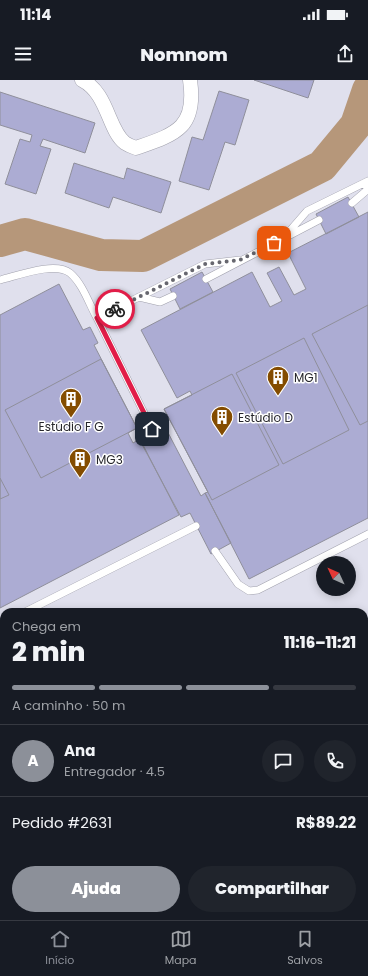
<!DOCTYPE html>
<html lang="pt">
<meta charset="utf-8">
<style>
body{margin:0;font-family:Poppins,sans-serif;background:#20242c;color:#f1f3f6;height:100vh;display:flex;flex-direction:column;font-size:15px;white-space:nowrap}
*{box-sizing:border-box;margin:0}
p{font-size:13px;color:#9ea1a6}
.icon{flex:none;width:22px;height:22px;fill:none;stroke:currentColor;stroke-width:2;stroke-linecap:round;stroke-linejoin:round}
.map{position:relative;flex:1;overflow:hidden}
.details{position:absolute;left:0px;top:528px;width:368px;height:312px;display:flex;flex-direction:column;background:#171b24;border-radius:12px 12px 0 0;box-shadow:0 2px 10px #0003}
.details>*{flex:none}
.needle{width:26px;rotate:314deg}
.tools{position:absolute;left:316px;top:476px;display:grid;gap:8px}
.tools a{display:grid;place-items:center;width:40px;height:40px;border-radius:50%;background:#171b24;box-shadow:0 2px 10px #0003;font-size:20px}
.pin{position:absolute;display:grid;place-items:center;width:34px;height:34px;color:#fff;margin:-17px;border-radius:8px;box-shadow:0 2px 6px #0006}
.courier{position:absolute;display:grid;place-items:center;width:40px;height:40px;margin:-20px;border:3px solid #e11d48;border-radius:50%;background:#fff;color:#222;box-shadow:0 1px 5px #0007}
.summary em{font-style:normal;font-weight:800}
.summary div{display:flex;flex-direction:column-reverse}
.summary{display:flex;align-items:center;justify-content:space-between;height:68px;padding:0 12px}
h1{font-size:26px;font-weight:800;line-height:30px}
.bar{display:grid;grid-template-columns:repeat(4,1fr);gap:6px 4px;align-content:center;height:48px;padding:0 12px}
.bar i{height:5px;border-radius:3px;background:#363941}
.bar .current{background:#8c9099}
.bar p{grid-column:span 4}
.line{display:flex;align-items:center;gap:10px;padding:0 12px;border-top:1px solid #363941}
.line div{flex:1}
.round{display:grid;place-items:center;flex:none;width:42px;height:42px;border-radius:21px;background:#20242c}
.button{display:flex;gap:8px;margin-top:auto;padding:8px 12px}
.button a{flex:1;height:46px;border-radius:24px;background:#8c9099;color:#fff;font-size:16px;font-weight:800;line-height:46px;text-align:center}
.button a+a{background:#20242c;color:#f1f3f6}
.status{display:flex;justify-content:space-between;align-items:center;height:28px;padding:0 20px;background:#171b24;direction:ltr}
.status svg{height:11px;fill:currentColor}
header{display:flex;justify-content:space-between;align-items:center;height:52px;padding:0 12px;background:#171b24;font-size:18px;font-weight:800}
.menu{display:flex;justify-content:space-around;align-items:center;height:56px;border-top:1px solid #363941;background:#171b24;font-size:11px;color:#9ea1a6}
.menu a{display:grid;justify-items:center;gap:2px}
.menu .current{color:#8c9099}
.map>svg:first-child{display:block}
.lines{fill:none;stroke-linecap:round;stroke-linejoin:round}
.river{stroke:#b6977a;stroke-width:32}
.building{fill:#acacd3;stroke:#8f8f9b}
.lane-casing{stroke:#a1a1ad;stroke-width:8}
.street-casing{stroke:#a1a1ad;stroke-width:15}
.lane{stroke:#fff;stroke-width:7}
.street{stroke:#fff;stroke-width:14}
.done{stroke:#67676f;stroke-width:4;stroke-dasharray:0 7.2}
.route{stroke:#e11d48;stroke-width:5}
.labels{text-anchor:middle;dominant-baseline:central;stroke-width:3;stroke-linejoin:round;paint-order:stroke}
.poi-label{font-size:12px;fill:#26262b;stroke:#fff;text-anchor:start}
</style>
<div class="status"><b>11:14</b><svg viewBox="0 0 49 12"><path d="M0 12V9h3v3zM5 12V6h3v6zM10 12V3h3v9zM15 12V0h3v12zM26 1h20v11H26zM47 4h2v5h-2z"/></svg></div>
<header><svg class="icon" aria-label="menu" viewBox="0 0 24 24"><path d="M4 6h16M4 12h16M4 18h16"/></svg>Nomnom<svg class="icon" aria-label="share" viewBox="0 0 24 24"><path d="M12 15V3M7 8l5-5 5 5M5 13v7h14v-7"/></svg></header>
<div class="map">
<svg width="368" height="840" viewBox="0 0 368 840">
<rect width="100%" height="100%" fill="#e0e0ed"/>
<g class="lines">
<path class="river" d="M0,161l25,-7 76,21 42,1 179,-90 34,-41 12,-35"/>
</g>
<path class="building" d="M254,0h60l-6,18z
M219,11l30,9 -14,45 -10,-3 -16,48 -30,-9 13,-44 11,3z
M0,12l95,31 -10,30 -42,-14 -3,7 11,3 -15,45 -31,-10 15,-45 10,3 2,-7 -32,-10z
M74,83l50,16 3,-11 44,14 -10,31 -48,-16 -4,11 -44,-15z
M348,117l11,20 -33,17 -10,-20z
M368,132v306l-119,61 -44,-86 3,-1 -44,-83 28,-14 -2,-4 -13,7 -36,-68 111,-58 18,35 12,-6 -15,-28 12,-6 15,28 12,-6 -18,-36z
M202,192l11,20 -33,17 -10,-20z
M59,204l24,46 7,-3 8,16 -4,2 43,83 -9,5 5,10 7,-4 39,76 -179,93v-293z
M368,225v116l-8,4 -48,-91z
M304,258l45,92 -66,34 -47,-91z
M101,279l36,69 -96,50 -36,-68z
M232,294l47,91 -67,35 -48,-91z
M163,343l38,73 4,-3 26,50 -20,11 -21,-41 -9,4 -43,-80z
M0,398l9,17 -9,4z"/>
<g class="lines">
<g class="lane-casing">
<path id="lane" d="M352,123l14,-12 2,-5
M287,154l20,-23 61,-30
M206,199l113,-59
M0,200c17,-4 55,-19 70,-7 13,11 19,31 27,45l108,-54 35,-4
M139,217l21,5 13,-6
M97,238l55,111
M215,471l23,33 11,7 9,-1 110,-56
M25,532l171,-86
M0,544l4,-2"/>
</g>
<g class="street-casing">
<path id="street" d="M82,0c26,13 26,50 43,63 3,2 8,4 11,5 40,-14 61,-20 54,-68"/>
</g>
<use href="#lane" class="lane"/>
<use href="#street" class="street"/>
</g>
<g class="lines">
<path class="done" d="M115,229l90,-45 35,-4 34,-17"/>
<path class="route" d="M115,229l-18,9 55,111"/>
</g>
<defs>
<g id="building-pin" transform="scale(1.15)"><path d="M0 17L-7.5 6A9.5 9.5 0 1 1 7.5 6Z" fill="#844c00" stroke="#fff"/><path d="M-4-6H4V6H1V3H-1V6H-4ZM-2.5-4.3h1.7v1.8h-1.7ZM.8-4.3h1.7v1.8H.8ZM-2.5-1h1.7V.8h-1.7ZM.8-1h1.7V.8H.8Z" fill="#fff"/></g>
</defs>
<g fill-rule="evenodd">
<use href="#building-pin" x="278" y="297"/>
<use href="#building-pin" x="71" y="319"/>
<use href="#building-pin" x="222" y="337"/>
<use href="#building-pin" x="80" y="379"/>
</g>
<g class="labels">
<g class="poi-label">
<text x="294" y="297">MG1</text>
<text x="238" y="337">Estúdio D</text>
<text x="71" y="346" text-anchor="middle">Estúdio F G</text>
<text x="96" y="379">MG3</text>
</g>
</g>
</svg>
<div class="tools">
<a><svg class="needle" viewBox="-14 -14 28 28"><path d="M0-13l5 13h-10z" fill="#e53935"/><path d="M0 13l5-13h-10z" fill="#9ea1a6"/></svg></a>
</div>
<div class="pin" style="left:274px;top:163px;background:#ea580c"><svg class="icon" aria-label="bag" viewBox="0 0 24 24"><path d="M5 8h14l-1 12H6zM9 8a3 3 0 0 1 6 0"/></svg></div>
<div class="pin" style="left:152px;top:349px;background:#1f2937"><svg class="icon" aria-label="home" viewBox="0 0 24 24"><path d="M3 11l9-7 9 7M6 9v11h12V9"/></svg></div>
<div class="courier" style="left:115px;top:229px"><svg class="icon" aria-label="bike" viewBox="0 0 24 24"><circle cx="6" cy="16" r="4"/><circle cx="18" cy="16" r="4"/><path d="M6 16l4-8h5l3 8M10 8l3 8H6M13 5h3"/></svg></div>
<section class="details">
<div class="summary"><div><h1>2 min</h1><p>Chega em</p></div><em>11:16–11:21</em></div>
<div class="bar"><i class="current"></i><i class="current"></i><i class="current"></i><i></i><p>A caminho · 50 m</p></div>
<div class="line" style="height:72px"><b class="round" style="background:#8c9099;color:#fff">A</b><div><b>Ana</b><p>Entregador · 4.5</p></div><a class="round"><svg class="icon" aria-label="chat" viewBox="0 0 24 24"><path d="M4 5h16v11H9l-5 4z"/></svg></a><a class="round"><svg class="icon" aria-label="phone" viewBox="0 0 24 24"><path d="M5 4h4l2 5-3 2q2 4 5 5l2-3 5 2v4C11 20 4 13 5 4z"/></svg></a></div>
<div class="line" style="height:52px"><div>Pedido #2631</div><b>R$89.22</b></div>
<div class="button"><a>Ajuda</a><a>Compartilhar</a></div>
</section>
</div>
<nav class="menu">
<a class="current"><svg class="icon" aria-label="home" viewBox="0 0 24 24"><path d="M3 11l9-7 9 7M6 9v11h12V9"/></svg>Início</a>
<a><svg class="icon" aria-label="map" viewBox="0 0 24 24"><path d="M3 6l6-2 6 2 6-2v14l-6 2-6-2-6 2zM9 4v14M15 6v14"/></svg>Mapa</a>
<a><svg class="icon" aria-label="saved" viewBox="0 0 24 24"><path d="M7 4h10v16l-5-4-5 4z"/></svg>Salvos</a>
</nav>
